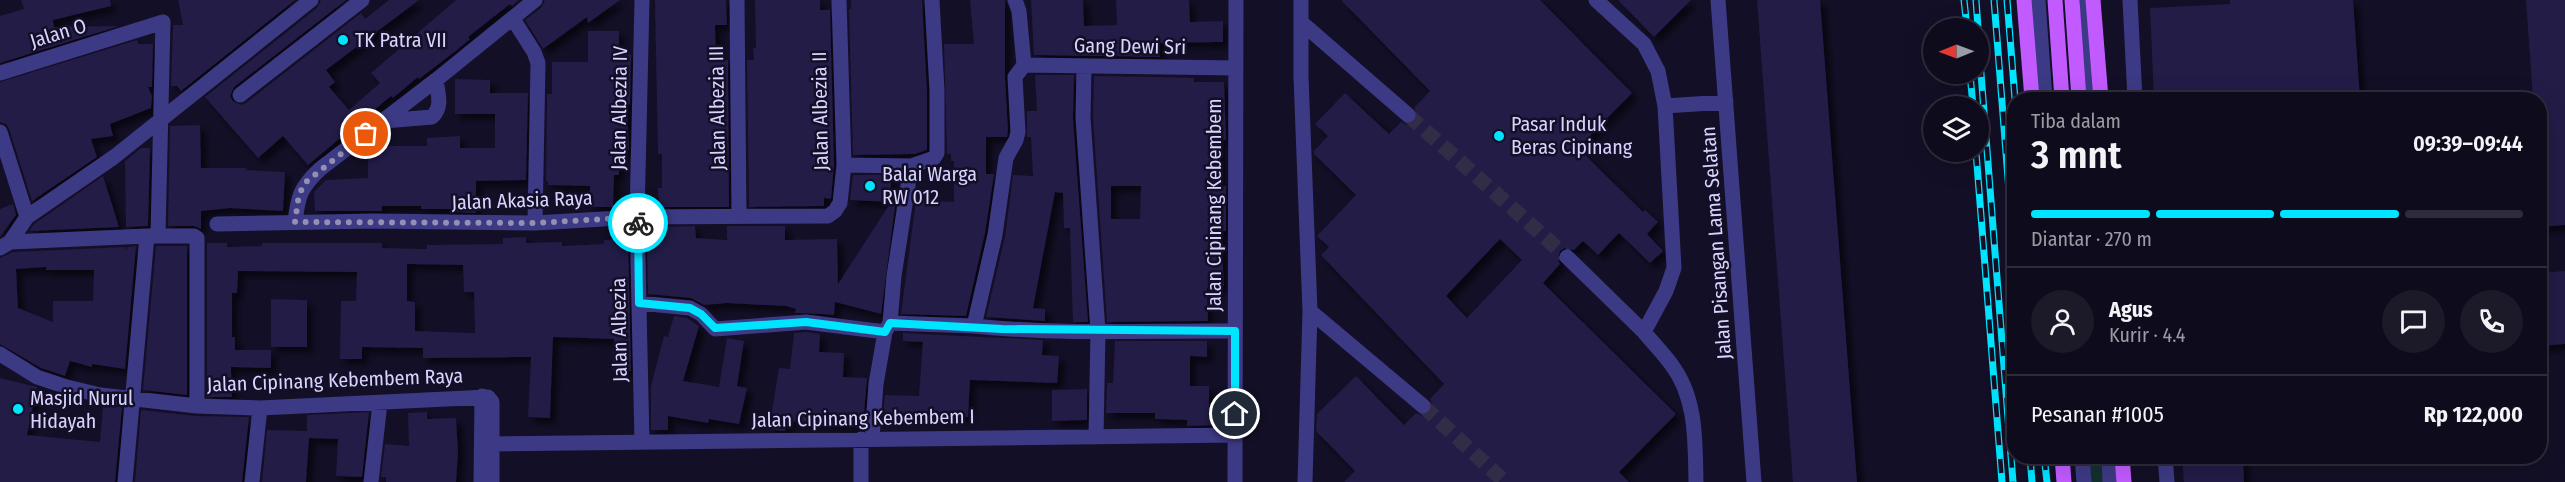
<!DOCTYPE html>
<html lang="id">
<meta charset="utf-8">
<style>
body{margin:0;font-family:"Fira Sans Condensed",sans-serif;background:#1c1929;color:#f1f3f6;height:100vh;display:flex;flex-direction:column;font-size:22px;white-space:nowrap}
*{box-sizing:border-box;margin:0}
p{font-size:20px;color:#9b9ba3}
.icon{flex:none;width:33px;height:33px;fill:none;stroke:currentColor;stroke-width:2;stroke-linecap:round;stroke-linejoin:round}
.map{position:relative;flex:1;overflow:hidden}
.side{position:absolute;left:2007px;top:92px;width:540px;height:372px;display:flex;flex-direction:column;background:#0e0b1c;border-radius:24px;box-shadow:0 6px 24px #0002,0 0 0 2px #2e2b3b}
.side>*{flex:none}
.needle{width:39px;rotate:269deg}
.controls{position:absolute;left:1923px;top:18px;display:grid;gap:12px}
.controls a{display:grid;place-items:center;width:66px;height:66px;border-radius:50%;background:#0e0b1c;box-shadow:0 6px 24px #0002,0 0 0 2px #2e2b3b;font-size:30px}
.pin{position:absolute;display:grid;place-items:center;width:51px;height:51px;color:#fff;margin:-26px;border:3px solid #fff;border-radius:50%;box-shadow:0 2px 6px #0007}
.courier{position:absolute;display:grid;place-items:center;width:60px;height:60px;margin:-30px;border:4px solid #00e5ff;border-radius:50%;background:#fff;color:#222;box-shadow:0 2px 8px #0007}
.headline em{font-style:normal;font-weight:600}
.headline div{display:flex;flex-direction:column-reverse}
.headline{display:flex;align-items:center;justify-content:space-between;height:102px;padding:0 24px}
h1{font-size:39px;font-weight:600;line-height:45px}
.bar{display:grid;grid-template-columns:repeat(4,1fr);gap:9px 6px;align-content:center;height:72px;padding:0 24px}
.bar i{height:8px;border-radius:4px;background:#2e2b3b}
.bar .current{background:#00e5ff}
.bar p{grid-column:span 4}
.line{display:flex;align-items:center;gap:15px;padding:0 24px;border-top:2px solid #2e2b3b}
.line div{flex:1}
.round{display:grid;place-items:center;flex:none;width:63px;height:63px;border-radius:32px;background:#1c1929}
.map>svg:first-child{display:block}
.green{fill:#12302f}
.building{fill:#241b47;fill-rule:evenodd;filter:url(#shadow)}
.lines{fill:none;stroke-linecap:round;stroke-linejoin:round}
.minor-tunnel{stroke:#312d47;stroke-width:15;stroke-dasharray:15 8;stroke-linecap:butt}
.minor{stroke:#3d3a85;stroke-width:15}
.major{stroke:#c25bff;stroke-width:15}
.rail-casing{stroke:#00e5ff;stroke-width:7}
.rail{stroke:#130f26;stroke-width:4.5;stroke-dasharray:14;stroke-linecap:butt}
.done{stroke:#948fb3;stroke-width:6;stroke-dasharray:0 10.8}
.route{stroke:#00e5ff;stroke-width:8}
.poi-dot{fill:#00e5ff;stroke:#130f26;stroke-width:2}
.labels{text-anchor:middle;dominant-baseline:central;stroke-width:5;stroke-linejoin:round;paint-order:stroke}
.street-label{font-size:20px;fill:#d9d4ff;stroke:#130f26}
.poi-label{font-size:20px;fill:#d9d4ff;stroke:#130f26;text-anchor:start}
</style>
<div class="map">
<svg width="2565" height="482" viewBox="0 0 2565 482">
<defs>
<filter id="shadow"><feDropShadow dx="5.5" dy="5.5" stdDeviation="3" flood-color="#0009"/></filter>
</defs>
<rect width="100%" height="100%" fill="#130f26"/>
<path class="green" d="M2083,456h26l2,26h-26z"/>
<path class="building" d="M21,0h89l1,6 -58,14 1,7 65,-1 -119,37v-47l24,-7z
M178,0h117l-114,91 -4,-5h-6l2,-61h10z
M321,0h25l-112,87 -4,9 3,5 8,4 5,-2 115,-90 4,6 24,-19h30l-93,70 9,12 -6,5 20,23 31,-27 -9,-10 85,-73h63l-7,6 -2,-2 -42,33 2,2 -13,11 -38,29 -1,-2 -25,21 -2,-2 -83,69 -25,-29 -25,22 -53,-61 112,-89z
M545,0h75l-32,23 -1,-6 -44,32 -18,-29 16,-12z
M655,0h71l1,25h-12l1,35h12l1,147h-70l-1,-19h4v-34h-4z
M755,0h65v10h10l4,155 -3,34 -7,-1v8l-75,1 -2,-147h7l-1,-12h3z
M851,0h71l5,91v59l-12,4 -62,1 -4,-146h2z
M970,0h35v78l3,53 -1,6h-21v37h8l-9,59 -19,83 -65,-2 15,-114 38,2v-41h-3v-7h-4l-3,-110h30z
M1031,0h52l1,26 33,-1 -1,-25h73l1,22 33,-1v21l-64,1 1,14 -126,-2z
M1341,0h199l92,93 -54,55 65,64 2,-2 13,12 -11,12 16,17 -13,12 -31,-30 -21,22 -15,-14 -9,9 -9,-2 -5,3 -2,8 2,5 -17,19 133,131 -57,58 10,10h-285l11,-11 -39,-40 1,-17 39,-38 48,49 12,-12 6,3 8,-3 3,-6 -3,-8 14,-15 -123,-129 8,-8 -12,-11 39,-41 -42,-41v-3l14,-15 -13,-12 30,-31 44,41 12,-12 6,3 8,-3 3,-6 -4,-8 16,-17zM1500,239l22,21 -55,58 -21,-22z
M1618,0h73l-37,37z
M1757,0h63l37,482h-64z
M2230,0h123l7,99h-206l-4,-91 80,-4z
M2526,0h39v225l-25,2v-128h-7z
M588,31h31v24l12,-1 -1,50 -3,1 2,45h-10v25h-5l-1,32h-24l1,-21 -42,-1v-4h-2l1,-87h5v-32h36z
M137,40l1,4h15l-1,43h-4l4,9 -1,12 -41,16 3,12 -22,3 6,18 -65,44 -23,-72 -3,-5 -6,-2v-40z
M1035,75h39l-1,44 15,203h-15l-3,-94h-6l-1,-35 -8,-1 -22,116 12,1v12l-59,-4 19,-80 8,-62 20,1 -2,-39h-4v-26h10z
M1094,76l66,1 34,1v4h30l2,58h-6l2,46h4v45h-5l3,55 -17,2 1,33 -101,1 -14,-204zM1111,186h30l-1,33h-29z
M455,79l35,1v13h38l-2,87 -50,1v32l-25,-1v-3h-30v-3h-39v5h-67l-1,-19 12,-12 42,-2v-32h59v-8l33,-2v12h35v-34h-40z
M200,125l1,43h46l-2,2 40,2 -2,39 -53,-3 -29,3v18l-7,-3h-26l2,-100z
M141,148h9l-2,78 -22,1 -1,-66z
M853,175h38l-1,27 -40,-2z
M103,176l16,51 -90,4 5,-7z
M893,199h3l-15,115 -46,-12 -1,13 -12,-1 -27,-1 1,-4 -10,-3 -59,-3 -23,2 -13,-7 -43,-4 -1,-55h12v-12l36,-1 1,12 31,2v-14h58v14l52,-1 1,45z
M13,204l3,11 -16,22v-28z
M526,237v6l36,-1v4l42,-2v-4l24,-1 3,132 -18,-1 1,-31 -61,-2 -3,81 -22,-1 3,-60 -108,1v-10l-61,-1v12h-22l1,-58h15l1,-29 -119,-1 -1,22h-5v44h3v13h36v18l-40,-1 1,30h-25v-154h20v4l35,-1v-3h120v5l45,1v-4l76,-1v-6zM407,264l56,1 1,27h10l1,41 -60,-2v-29l-8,-1z
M136,246l-11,123 -33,-5v3l-22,-6 -5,15 -24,-8 -41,-24v-86l13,-6 112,-5 2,4v-4zM46,267v3h48l-1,31h-40v21l-35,-14 -2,-39z
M156,246h31v149l-44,-5z
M2565,271v73l-25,2v-73z
M271,299l36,1v47h-36z
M674,316l13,2 12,8 -16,55 36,6 8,-49 17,3 -7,45 10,2 -8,36 -30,-5 -1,4 -40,-7v14h-17v-44l13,-50 4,1z
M806,332l14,2 -1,18 25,1 -1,24 24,1 -4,47 -76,-4 -2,10 -16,-2 10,-61 11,1 4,-36z
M903,333l140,7 -1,15 17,1 -2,27 -87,-3 -2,37 -63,-4v4l-22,-1 2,-21 34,1 4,-54 -20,-1z
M1115,341h92v16l-17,-1v30h19v21h11v18l-33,1v-6l-32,-1v-6h-49l1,-30h6z
M0,378l37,9 -10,48 73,7 3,-35h19l-7,75h-115z
M1087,389v31l-35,1v-31z
M141,410l55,6 53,1 -7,65h-107z
M369,412l-7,65 -26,-1 2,-37 -29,-1 -3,44h-44l5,-52 40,1v-16z
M427,412v7l29,-1 2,35 -2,29h-70v-5h-5l4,-33 24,2 -1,-33z
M2182,456h61l1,26h-60z"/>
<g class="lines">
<path class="minor-tunnel" d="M1408,115l159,142
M1423,406l82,76"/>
<path class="minor" d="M642,0l-5,217 5,225
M737,0l2,216
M1301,0v77l9,234 -5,171
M1596,0l48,44 14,27 7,35 9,162 -8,23 -22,41c9,11 19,21 27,32 26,34 24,77 25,118
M1718,0l36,482
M2038,0l7,99
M2087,0l5,99
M2130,0l5,99
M513,19l21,33 4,11 -3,160
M1302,23l106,92
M1024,65l212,3
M1084,67l-1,51 15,213 -2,105
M0,73l163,-51 -5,212
M240,95l122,-95
M1665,106l61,-4
M384,121l48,-4c11,-10 6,-23 4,-37
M0,132l27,85
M844,165l67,1 23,-8 3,-5v-62l-5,-91
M295,222c3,-26 5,-34 25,-53l116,-89 99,-80
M217,224l156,-3 162,2 102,-6 191,-1 7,-5 5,-8 4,-38 -5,-165
M10,242l137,-6
M0,248l10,-6 17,-25 87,-60 197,-157
M1567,257l77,75
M639,303l51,5 11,6 14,15 91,-7 79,10
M1310,311l113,95
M890,323l84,3 21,-91 11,-77 10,-18 2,-8 -3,-55 9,-12 -5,-54 -4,-11
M974,326c87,9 175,4 261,5
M0,354l37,23 30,10 33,8 97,11 63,2 228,-11 4,5v80
M861,439v43
M872,439l4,-55 9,-52 5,-9 4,-47 17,-110
M492,444l743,-9
M2082,456l2,26
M2109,456l1,26
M2165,456l2,26
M125,482l22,-246h47l3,2v168
M252,482l8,-74
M371,482l9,-79
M481,482l1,-86
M1235,482l1,-482"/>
<path class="major" d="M2024,0l8,99
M2055,0l7,99
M2072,0l7,99
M2093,0l8,99
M2062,456l2,26
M2122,456l2,26"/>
<g class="rail-casing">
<path id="rail" d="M1964,0l3,28
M1976,0l2,28
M1994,0l20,255
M2007,0l8,99
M1978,35l35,447
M1970,74l3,32
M1976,152l26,330
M2030,456l2,26
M2044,456l3,26"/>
</g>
<use href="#rail" class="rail"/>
</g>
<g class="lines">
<path class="done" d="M366,134l-59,47 -8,13 -4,28 240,1 103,-6v6"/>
<path class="route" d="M638,223l1,80 51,5 11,6 14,14 91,-6 79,10 5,-9 112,6 233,2v83"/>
</g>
<g class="poi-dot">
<circle cx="343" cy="40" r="6"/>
<circle cx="1499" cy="136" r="6"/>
<circle cx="870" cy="186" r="6"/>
<circle cx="18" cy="409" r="6"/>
</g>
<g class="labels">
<g class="street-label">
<text transform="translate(58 33) rotate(-17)">Jalan O</text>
<text transform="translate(1130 46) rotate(1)">Gang Dewi Sri</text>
<text transform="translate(619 108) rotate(-89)">Jalan Albezia IV</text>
<text transform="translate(717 108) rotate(-91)">Jalan Albezia III</text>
<text transform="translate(820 111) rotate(-91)">Jalan Albezia II</text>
<text transform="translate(522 200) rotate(-2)">Jalan Akasia Raya</text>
<text transform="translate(1214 205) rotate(-90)">Jalan Cipinang Kebembem</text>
<text transform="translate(1716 243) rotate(-94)">Jalan Pisangan Lama Selatan</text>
<text transform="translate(619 330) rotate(-91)">Jalan Albezia</text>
<text transform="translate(335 380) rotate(-2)">Jalan Cipinang Kebembem Raya</text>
<text transform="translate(863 418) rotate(-1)">Jalan Cipinang Kebembem I</text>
</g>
<g class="poi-label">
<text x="355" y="40">TK Patra VII</text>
<text x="1511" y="124">Pasar Induk<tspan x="1511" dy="23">Beras Cipinang</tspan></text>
<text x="882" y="174">Balai Warga<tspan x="882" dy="23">RW 012</tspan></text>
<text x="30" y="398">Masjid Nurul<tspan x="30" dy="23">Hidayah</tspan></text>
</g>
</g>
</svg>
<div class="controls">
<a><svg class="needle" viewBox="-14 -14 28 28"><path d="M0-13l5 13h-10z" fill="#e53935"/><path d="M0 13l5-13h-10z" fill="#9b9ba3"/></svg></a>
<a><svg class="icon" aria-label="layers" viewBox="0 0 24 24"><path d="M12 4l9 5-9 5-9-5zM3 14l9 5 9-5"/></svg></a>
</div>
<div class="pin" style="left:366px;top:134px;background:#ea580c"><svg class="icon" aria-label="bag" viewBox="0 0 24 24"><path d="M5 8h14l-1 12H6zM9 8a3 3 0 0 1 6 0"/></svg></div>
<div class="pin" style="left:1235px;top:414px;background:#1f2937"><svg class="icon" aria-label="home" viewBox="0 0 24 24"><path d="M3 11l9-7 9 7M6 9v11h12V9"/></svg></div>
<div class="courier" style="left:638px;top:223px"><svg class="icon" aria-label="bike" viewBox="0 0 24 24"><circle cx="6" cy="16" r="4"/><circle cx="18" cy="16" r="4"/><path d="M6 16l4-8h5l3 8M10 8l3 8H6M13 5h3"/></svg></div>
<section class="side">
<div class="headline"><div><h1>3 mnt</h1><p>Tiba dalam</p></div><em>09:39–09:44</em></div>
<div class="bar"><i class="current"></i><i class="current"></i><i class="current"></i><i></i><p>Diantar · 270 m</p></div>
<div class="line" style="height:108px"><a class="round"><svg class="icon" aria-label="person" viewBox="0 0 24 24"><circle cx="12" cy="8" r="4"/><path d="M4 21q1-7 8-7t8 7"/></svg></a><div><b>Agus</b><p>Kurir · 4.4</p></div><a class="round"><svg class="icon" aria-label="chat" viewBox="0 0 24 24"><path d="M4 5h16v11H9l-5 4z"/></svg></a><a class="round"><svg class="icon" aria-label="phone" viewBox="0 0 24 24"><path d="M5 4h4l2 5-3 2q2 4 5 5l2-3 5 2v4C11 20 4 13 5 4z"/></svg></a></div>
<div class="line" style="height:78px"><div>Pesanan #1005</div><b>Rp 122,000</b></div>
</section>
</div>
